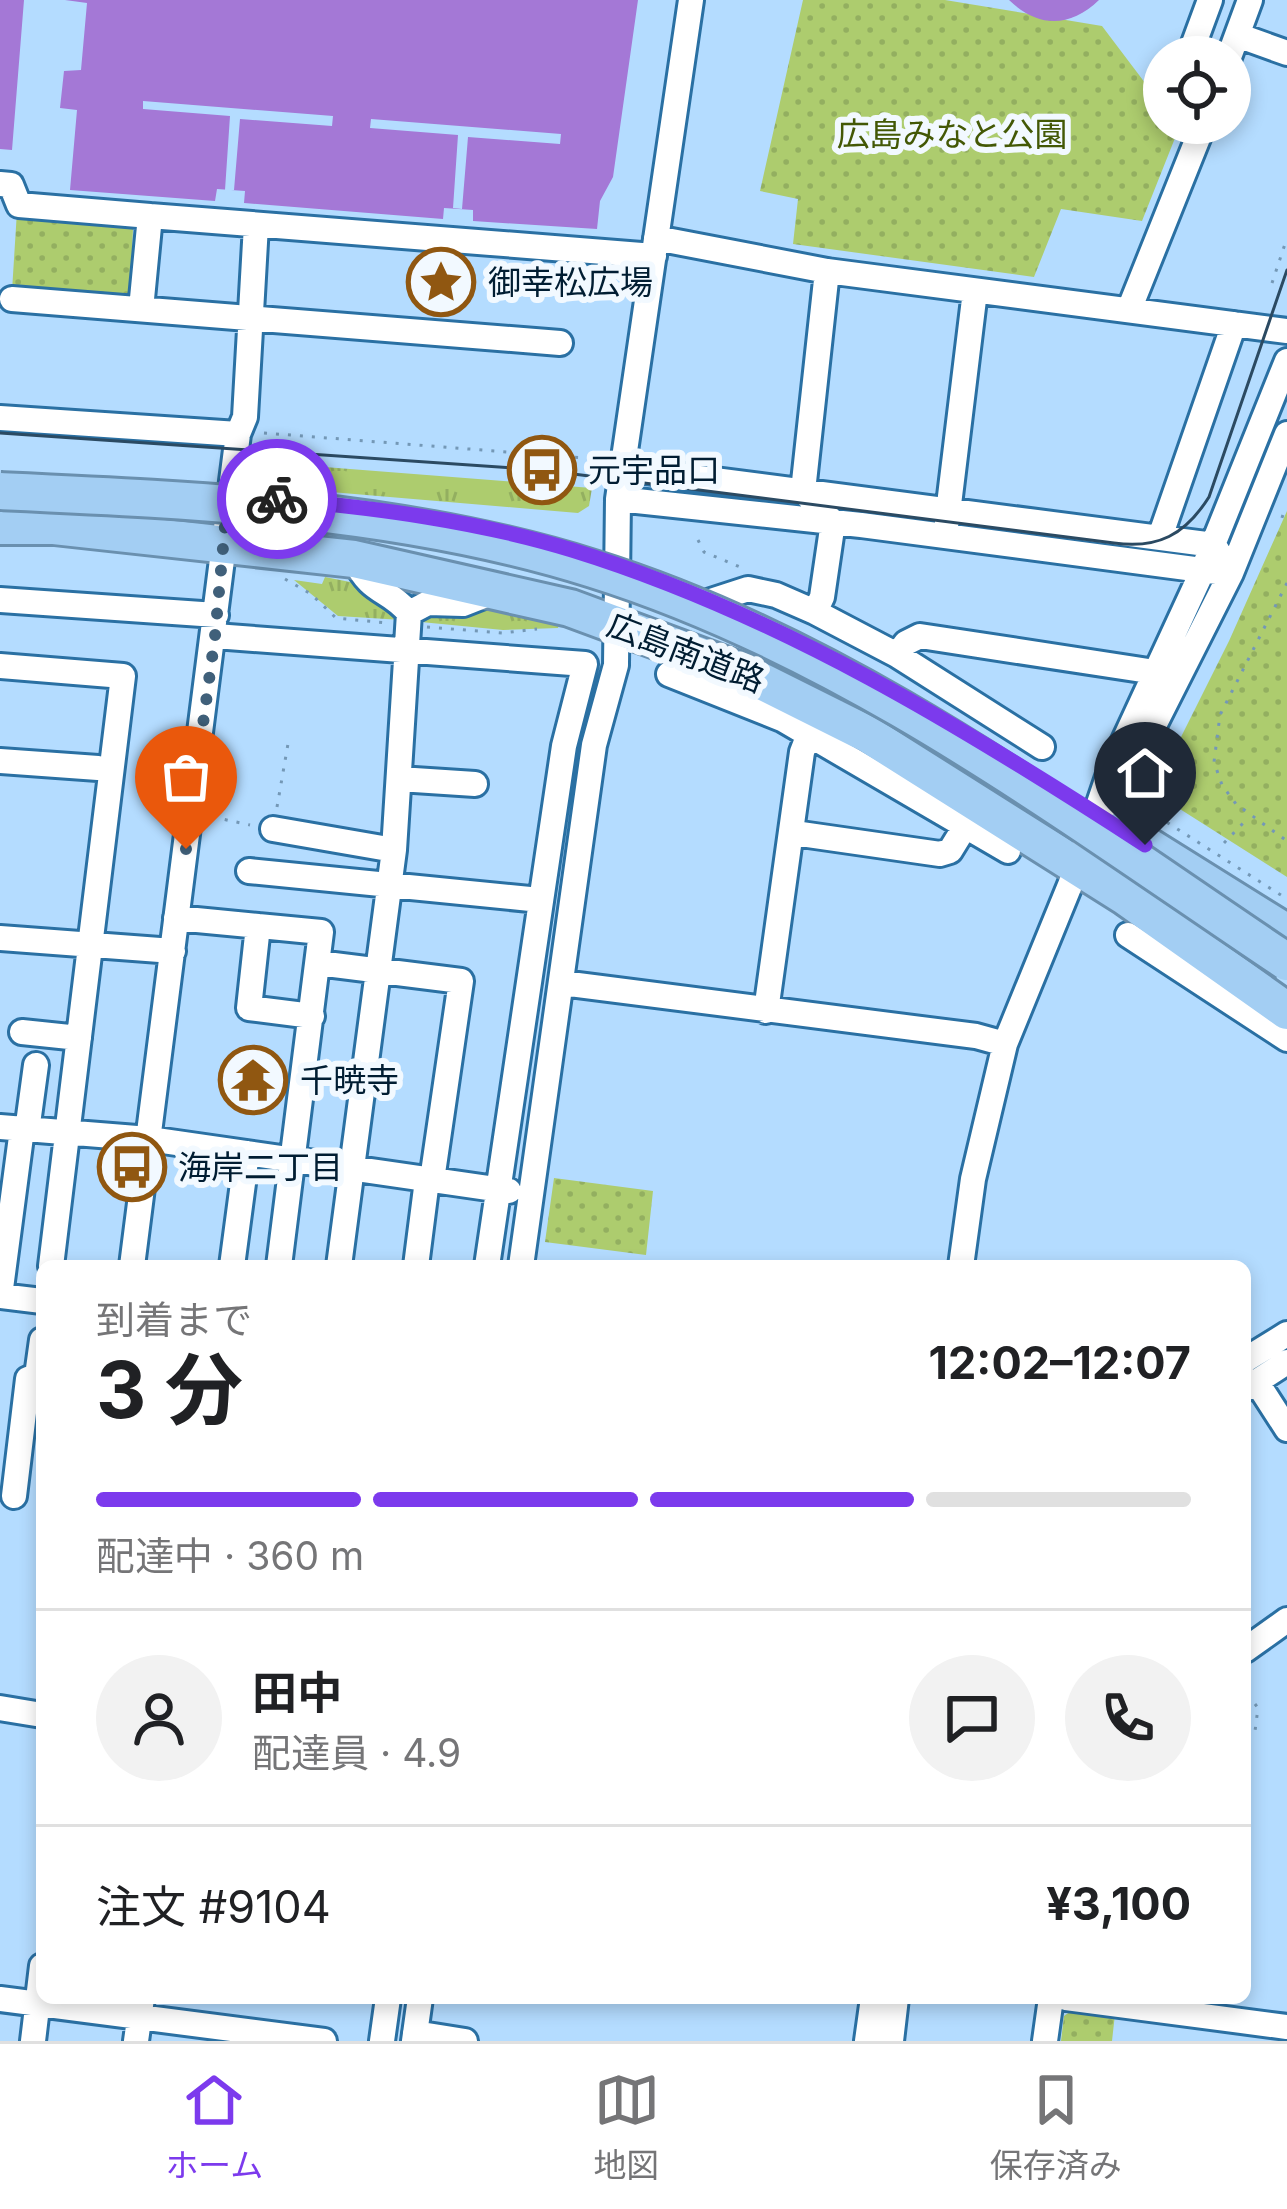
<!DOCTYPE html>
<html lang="ja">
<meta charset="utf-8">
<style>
body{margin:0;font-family:Inter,"Noto Sans JP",sans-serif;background:#f2f2f2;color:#202124;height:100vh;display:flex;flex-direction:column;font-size:45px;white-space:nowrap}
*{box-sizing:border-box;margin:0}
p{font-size:39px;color:#757577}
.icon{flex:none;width:66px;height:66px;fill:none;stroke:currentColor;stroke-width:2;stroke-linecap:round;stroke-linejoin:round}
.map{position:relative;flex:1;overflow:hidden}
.details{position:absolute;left:36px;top:1260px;width:1215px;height:744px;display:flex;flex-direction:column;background:#fff;border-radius:18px;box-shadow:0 6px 18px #0003}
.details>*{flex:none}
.tools{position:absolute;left:1143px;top:36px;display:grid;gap:24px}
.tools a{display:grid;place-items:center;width:108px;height:108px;border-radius:50%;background:#fff;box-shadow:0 6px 18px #0003;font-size:60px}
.pin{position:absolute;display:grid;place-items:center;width:102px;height:102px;color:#fff;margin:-123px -51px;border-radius:50% 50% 50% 0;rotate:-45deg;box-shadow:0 0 12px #0007}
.pin .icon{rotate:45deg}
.courier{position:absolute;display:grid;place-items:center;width:120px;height:120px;margin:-60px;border:9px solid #7c3aed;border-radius:50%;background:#fff;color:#222;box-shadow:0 3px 15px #0007}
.headline em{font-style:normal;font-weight:700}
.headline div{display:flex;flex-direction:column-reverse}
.headline{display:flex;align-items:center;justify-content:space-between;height:204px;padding:0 60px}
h1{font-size:78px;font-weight:700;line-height:90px}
.bar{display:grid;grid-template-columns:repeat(4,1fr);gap:18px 12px;align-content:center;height:144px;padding:0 60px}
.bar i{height:15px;border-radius:9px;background:#e0e0e0}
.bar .selected{background:#7c3aed}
.bar p{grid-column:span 4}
.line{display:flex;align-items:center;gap:30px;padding:0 60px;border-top:3px solid #e0e0e0}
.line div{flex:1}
.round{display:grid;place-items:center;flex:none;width:126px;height:126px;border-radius:63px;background:#f2f2f2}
.dock{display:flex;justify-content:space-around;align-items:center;height:168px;border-top:3px solid #e0e0e0;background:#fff;font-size:33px;color:#757577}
.dock a{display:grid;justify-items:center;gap:6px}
.dock .selected{color:#7c3aed}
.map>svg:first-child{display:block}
.grass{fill:url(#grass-tufts)}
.park{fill:url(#park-dots)}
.water{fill:#a478d6}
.pier{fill:#b4dcff}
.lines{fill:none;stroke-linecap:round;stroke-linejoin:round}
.minor-casing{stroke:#2a70a3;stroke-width:30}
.highway-casing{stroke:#6a90af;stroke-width:42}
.path{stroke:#7498b6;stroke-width:3;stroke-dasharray:3 9;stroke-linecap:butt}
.minor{stroke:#fff;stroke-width:24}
.highway{stroke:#a3cef3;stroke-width:36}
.tram{stroke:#2b4a62;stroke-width:3}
.highway-bridge-casing{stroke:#6a90af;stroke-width:42;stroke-linecap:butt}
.highway-bridge{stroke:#a3cef3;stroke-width:36}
.done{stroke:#40607a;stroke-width:12;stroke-dasharray:0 21.6}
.route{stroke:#7c3aed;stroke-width:15}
.labels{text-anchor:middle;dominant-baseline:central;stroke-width:12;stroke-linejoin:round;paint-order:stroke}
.park-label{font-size:33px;fill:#435805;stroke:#f2f9ff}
.poi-label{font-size:33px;fill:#011d32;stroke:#f2f9ff;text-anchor:start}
.street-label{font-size:33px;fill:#011d32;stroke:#f2f9ff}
</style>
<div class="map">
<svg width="1287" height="2041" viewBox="0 0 1287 2041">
<defs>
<pattern id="grass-tufts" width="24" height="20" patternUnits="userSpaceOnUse" patternTransform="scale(3)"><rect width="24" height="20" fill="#adcc6e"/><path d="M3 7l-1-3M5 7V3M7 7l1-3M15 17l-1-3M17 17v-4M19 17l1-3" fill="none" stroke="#93af60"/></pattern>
<pattern id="park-dots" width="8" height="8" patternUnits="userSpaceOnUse" patternTransform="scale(3)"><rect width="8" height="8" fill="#adcc6e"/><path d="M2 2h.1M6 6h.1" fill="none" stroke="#93af60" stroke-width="1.8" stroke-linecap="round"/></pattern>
</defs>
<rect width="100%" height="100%" fill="#b4dcff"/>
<path class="grass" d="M286,464l306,24 -3,18 -11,7 -294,-25z
M325,577l35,7 42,36 -64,-4 -44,-36 28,4z
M503,602l59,16 -4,10 -55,2 -82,-8 4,-8z"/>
<path class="park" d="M803,0h142l157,26 62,82v15h11l4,5 -37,93 -81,-12 -27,68 -241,-33 5,-45 -38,-8z
M17,211l109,10 7,8 -3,68 -118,-6z
M1287,511v366l-115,-73 -8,-33 65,-130z
M554,1178l99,13 -7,64 -101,-13z
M1074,2009l41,5 -3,27h-51l3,-25z"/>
<path class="water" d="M0,0h24l-12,150 -12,-1z
M65,0h573l-25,177 -13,24 -3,28 -124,-8v-11l-29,-2 -1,11 -199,-16 1,-12 -28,-2 -2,12 -145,-11 7,-80 -17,-2 4,-37 17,-1 6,-67z
M1009,0h90c-29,28 -61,28 -90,0z"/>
<path class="pier" d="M143,101l190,15 -1,10 -92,-7 -6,71h-9l5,-74 -87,-7z
M371,119l190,15 -1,10 -92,-7 -6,72 -9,-1 5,-73 -88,-7z"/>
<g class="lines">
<g class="minor-casing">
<path id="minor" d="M1237,35l50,18
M1189,57l21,-57
M1229,57l21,-57
M0,184l11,1 8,20 131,11
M656,238l171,33 460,60
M12,299l548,44
M141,309l9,-93 504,40
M1129,310l75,-187
M0,418l238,16 -106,832
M238,434l7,-17 11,-192
M622,468l592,77 17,28
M618,499l243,26 356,47
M947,521l28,-230
M1160,537l74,-213
M354,559c18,37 33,28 55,54l19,-10 35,1 33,-13
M0,600l216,15
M708,602l40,-13 28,6 39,17 82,43 145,92
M815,612l7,-15 11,-75 -30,-31 24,-220
M215,636l370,28 -21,82 -77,520
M897,655l9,-12 14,-7 235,36
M0,666l123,10 -72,590
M669,674l113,45 226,132
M0,761l98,7
M399,779l76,5
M1104,808l22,-27 105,-208 56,-139
M273,829l121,21
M794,833l146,21 10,-3 16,-26
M249,871l291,29
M176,918l145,14 -42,334
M258,926l-9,82 63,8
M1128,935l159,104
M0,938l173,13
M318,963l143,18 -29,199
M562,983l414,53 29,8
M766,1011l36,-259 7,-18
M22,1032l57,6
M0,1127l149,12 360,52
M27,1131l9,-66
M232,1266l15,-113
M339,1266l55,-416 15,-237
M416,1266l11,-86
M521,1266l73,-521 22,-80 2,-166 73,-499
M961,1266l12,-87 32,-135 72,-176 33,-97 92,-199 85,-211
M0,1296l22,-167
M0,1296l42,5
M1245,1360l42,-26
M1256,1381l31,48
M1245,1389l42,-27
M14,1496l14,-117 9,-3 5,-36
M1245,1650l42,-30
M0,1708l42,7
M1066,1998l221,29
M0,1999l324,42
M415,2033l50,8
M33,2041l9,-75
M136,2041l6,-43
M382,2041l6,-43
M414,2041l6,-43
M867,2041l6,-43
M891,2041l5,-43
M1045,2041l6,-43"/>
</g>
<g class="highway-casing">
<path id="highway" d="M0,526h54l300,33 216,49 173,64 126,63 257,162 161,114
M1122,830l165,103"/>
</g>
<path class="path" d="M1272,283l15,-45
M264,433l333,26
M1281,516l6,2
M698,540l6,12 36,15
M285,579l26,15 25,24 51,5
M1287,583l-67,132 -6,47 8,23 14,19 51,37
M427,627l76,6 34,-4
M277,807l12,-69
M1157,816l130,83
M213,817l37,8
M1224,843l24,-25
M1255,1704l3,4 -3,23"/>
<use href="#minor" class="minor"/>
<use href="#highway" class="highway"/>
<path class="tram" d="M0,433l542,37 572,73c44,6 71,-8 95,-46l78,-227"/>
<g class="highway-bridge-casing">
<path id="highway-bridge" d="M0,491c198,9 403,18 593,78 256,80 474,246 694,393"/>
</g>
<use href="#highway-bridge" class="highway-bridge"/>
</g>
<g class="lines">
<path class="done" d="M186,849l29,-213 13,-144 49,7"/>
<path class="route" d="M277,499c99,9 200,22 295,51 207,64 393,178 573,295"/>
</g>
<defs>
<g id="sight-ring" transform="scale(3.45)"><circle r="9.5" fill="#f2f9ff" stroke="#905711" stroke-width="1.5"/><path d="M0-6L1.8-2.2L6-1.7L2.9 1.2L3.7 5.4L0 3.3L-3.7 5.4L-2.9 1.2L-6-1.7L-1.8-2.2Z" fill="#905711"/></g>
<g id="bus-ring" transform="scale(3.45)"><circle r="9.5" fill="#f2f9ff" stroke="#905711" stroke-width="1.5"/><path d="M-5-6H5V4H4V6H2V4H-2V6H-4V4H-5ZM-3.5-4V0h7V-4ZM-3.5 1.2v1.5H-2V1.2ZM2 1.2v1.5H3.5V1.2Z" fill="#905711"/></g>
<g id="temple-ring" transform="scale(3.45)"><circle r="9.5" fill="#f2f9ff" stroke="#905711" stroke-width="1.5"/><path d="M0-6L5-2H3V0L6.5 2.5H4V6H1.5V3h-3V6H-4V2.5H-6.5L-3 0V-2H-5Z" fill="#905711"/></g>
</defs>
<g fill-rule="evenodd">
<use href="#sight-ring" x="441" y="282"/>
<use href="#bus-ring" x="542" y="470"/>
<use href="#temple-ring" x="253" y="1080"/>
<use href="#bus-ring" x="132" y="1167"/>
</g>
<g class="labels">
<g class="park-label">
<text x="952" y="134">広島みなと公園</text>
</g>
<g class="poi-label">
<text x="488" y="282">御幸松広場</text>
<text x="588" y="470">元宇品口</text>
<text x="300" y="1080">千暁寺</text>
<text x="178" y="1167">海岸二丁目</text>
</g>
<g class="street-label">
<text transform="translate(686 652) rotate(21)">広島南道路</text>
</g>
</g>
</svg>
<div class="tools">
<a><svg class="icon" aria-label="locate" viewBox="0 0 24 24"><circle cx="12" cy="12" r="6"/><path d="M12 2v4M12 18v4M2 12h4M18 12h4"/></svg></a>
</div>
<div class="pin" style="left:186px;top:849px;background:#ea580c"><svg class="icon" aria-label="bag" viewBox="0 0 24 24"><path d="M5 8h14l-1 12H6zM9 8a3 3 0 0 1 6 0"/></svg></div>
<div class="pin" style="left:1145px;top:845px;background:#1f2937"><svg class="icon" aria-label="home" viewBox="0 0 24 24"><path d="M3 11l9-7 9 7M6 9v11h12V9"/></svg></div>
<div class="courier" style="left:277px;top:499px"><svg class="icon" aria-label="bike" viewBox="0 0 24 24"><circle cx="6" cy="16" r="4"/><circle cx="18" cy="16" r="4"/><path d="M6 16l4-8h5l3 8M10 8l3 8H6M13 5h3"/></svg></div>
<section class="details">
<div class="headline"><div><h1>3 分</h1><p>到着まで</p></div><em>12:02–12:07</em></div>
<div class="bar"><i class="selected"></i><i class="selected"></i><i class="selected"></i><i></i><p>配達中 · 360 m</p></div>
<div class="line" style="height:216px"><a class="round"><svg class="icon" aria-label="person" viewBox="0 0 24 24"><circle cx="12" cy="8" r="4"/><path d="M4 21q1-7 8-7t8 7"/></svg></a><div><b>田中</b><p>配達員 · 4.9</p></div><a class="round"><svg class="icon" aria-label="chat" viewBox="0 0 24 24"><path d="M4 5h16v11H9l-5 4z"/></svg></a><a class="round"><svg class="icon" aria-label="phone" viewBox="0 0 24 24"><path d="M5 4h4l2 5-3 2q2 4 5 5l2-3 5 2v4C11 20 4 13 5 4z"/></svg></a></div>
<div class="line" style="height:156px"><div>注文 #9104</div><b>¥3,100</b></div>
</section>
</div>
<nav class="dock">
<a class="selected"><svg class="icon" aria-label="home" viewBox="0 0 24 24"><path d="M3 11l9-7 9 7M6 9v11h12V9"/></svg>ホーム</a>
<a><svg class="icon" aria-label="map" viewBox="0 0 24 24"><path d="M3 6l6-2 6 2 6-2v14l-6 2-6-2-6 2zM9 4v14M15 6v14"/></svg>地図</a>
<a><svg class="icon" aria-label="saved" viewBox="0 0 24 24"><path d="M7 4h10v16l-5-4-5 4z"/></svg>保存済み</a>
</nav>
